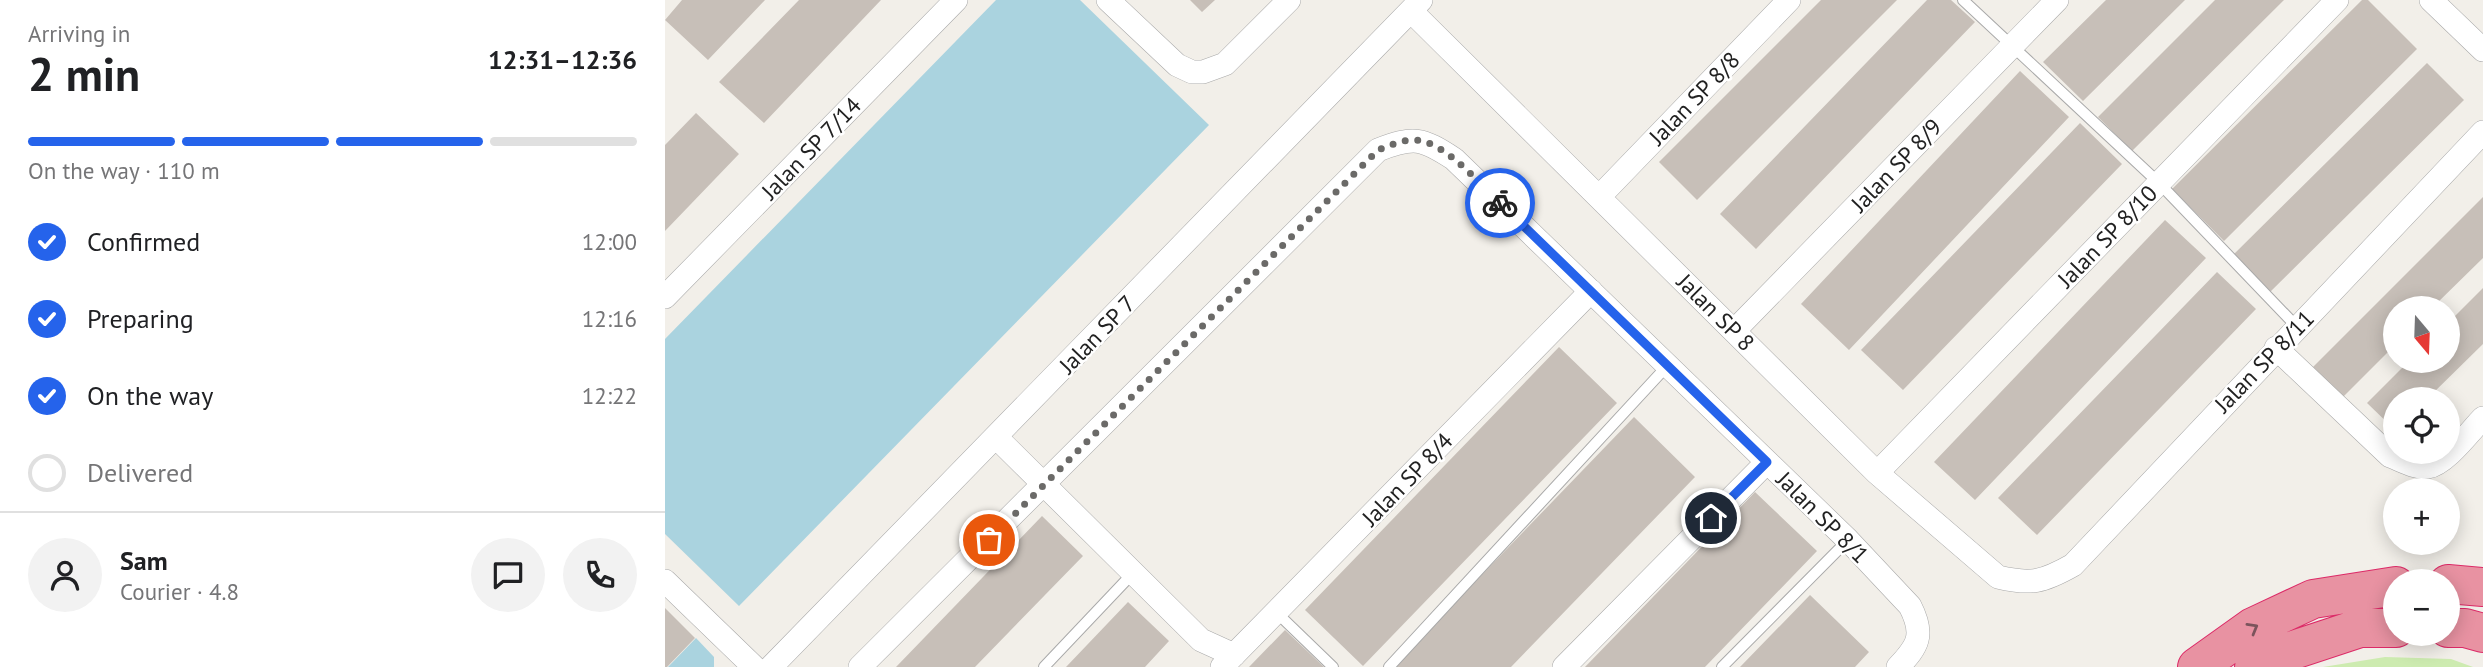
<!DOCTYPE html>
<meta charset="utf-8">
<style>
body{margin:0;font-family:"PT Sans",sans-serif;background:#f2f2f2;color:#202124;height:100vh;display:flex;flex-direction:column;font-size:26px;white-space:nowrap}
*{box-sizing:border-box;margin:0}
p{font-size:23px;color:#757577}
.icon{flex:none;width:38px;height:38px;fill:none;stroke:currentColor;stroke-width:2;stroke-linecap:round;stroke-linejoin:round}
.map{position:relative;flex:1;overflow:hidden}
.panel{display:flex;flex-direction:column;background:#fff;width:665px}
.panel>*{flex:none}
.needle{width:46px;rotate:161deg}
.fabs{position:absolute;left:1718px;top:296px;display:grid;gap:14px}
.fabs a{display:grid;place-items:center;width:77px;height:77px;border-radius:50%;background:#fff;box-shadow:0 4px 18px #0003;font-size:35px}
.pin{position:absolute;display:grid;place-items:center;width:60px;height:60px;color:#fff;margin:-30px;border:4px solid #fff;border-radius:50%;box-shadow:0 2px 7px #0007}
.courier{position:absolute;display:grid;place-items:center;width:70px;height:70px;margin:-35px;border:5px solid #2563eb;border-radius:50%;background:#fff;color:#222;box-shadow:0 2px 9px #0007}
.head em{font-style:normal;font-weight:700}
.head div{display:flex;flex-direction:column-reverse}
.head{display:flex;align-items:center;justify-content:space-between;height:119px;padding:0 28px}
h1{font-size:46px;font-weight:700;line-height:52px}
.bar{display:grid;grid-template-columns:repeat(4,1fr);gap:10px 7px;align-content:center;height:84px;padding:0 28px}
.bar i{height:9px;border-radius:5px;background:#e0e0e0}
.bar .active{background:#2563eb}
.bar p{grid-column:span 4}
.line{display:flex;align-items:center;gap:18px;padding:0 28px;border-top:2px solid #e0e0e0}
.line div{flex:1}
.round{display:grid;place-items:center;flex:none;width:74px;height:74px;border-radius:37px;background:#f2f2f2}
ol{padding:0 28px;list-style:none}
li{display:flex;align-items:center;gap:21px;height:77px}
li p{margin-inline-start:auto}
li .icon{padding:7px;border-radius:50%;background:#2563eb;color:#fff;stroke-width:4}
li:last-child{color:#757577}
li i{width:38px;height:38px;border:4px solid #e0e0e0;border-radius:50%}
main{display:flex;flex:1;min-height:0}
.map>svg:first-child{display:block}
.grass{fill:#cdebb0}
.water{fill:#aad3df}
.building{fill:#c7bfb8}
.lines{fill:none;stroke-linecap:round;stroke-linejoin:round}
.lane-casing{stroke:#a9a9a9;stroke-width:12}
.street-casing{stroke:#a9a9a9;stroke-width:24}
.highway-casing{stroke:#dc2a67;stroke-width:40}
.lane{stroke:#fff;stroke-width:10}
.street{stroke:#fff;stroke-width:23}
.highway{stroke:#e892a2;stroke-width:38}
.oneway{stroke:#7b545c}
.done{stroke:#6b6a68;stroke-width:7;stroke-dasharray:0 12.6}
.route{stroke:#2563eb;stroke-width:9}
.labels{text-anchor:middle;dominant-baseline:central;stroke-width:5;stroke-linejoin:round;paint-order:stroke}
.street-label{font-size:23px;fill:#222;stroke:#fff}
</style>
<main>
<section class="panel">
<div class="head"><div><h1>2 min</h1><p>Arriving in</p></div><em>12:31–12:36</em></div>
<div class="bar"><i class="active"></i><i class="active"></i><i class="active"></i><i></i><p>On the way · 110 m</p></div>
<ol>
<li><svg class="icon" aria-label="check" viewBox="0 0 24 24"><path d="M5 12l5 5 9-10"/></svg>Confirmed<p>12:00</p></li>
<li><svg class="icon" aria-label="check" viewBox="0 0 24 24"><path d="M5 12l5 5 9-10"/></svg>Preparing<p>12:16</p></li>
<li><svg class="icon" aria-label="check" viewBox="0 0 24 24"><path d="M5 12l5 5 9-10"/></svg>On the way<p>12:22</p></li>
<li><i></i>Delivered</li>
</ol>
<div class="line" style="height:126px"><a class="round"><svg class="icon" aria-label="person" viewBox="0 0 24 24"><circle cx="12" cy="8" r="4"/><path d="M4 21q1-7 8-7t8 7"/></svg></a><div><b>Sam</b><p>Courier · 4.8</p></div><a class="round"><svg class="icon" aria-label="chat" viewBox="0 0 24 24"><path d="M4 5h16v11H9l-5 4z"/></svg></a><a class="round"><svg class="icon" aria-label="phone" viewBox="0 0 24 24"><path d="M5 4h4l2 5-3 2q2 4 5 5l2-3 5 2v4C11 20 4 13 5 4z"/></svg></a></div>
</section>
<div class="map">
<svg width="1818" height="667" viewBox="0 0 1818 667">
<rect width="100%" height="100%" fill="#f2efe9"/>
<path class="grass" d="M1720,657l66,2 22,8h-150z"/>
<path class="water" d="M331,0h84l129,125 -470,481 -74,-72v-195z
M31,638l18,19v10h-46z"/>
<path class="building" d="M17,0h83l-57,60 -43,-40z
M134,0h82l-117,123 -45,-41z
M525,0h25l-13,12z
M1156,0h76l-200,200 -38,-38z
M1262,0h24l24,22 -219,227 -36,-35z
M1441,0h79l-102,101 -40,-39z
M1550,0h69l-152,151 -34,-34z
M1697,0h6l49,49 -193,192 -52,-52z
M1762,63l37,37 -196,194 -37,-37z
M1355,71l49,46 -220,233 -48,-46z
M31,113l43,41 -74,77v-86z
M1415,123l42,41 -219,226 -42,-40z
M1818,197v61l-51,50h-36v36l-53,53 -30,-30z
M1500,220l41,38 -231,242 -41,-38z
M1552,272l39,37 -219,226 -39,-37z
M1818,288v56l-56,55h-31v32l-29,-28 43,-43h38v-37z
M894,347l58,56 -254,263 -58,-56z
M969,417l61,60 -184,190h-118z
M1090,492l62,59 -112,116h-120z
M377,516l41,40 -108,111h-79z
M1145,595l59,57 -14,15h-115z
M463,602l41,39 -24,26h-79z
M0,608l30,30 -28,29h-2z
M620,630l39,37h-75z"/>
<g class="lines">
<g class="lane-casing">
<path id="lane" d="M1298,0l196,183 138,144
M611,612l57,55
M379,667l89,-94
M724,667l279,-302
M1057,667l126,-127"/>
</g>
<g class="street-casing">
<path id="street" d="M443,0l69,65 15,7h11l22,-8 64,-64
M1766,0l52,50
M746,11l466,462 121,104c33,8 45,5 75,-12l410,-433
M934,197l190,-197
M0,297l291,-297
M1069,331l323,-331
M1611,348l114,108c11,4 26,13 38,11 18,-3 42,-36 55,-49
M331,437l205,203 33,15
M1212,473l460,-473
M0,581l89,86
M106,667l650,-667
M195,667l518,-517c36,-14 44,-12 76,9l394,381 62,66c15,29 8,40 -12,61
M557,667l369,-376
M899,667l203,-205"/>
</g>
<g class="highway-casing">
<path id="highway" d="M1783,584l35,3
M1783,628h17l18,5
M1532,667l56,-40 60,-28 83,-13
M1589,667l6,-6 100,-33h36"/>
</g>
<use href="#lane" class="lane"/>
<use href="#street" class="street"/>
<use href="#highway" class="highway"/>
</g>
<defs><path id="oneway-chevron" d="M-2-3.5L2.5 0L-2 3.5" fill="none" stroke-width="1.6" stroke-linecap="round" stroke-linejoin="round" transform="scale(1.75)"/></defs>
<use class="oneway" href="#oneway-chevron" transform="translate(1588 628) rotate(-30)"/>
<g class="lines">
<path class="done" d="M324,540l389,-390c12,-4 24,-11 38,-10 29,2 64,44 84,63"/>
<path class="route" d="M835,203l267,259 -56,56"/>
</g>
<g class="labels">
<g class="street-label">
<text transform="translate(1029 98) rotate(-46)">Jalan SP 8/8</text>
<text transform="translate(146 148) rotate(-46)">Jalan SP 7/14</text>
<text transform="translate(1231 165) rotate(-46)">Jalan SP 8/9</text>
<text transform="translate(1442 236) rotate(-46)">Jalan SP 8/10</text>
<text transform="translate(1051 312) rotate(45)">Jalan SP 8</text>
<text transform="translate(432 334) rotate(-46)">Jalan SP 7</text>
<text transform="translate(1599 361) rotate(-46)">Jalan SP 8/11</text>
<text transform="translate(742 479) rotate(-46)">Jalan SP 8/4</text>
<text transform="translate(1158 517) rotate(45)">Jalan SP 8/1</text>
</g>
</g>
</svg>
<div class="fabs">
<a><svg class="needle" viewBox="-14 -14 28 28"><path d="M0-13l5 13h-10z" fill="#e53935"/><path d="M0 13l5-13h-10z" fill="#757577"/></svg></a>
<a><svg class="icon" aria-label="locate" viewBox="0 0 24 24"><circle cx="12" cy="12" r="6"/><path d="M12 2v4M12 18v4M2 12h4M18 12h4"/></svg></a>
<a>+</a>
<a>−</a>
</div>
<div class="pin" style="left:324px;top:540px;background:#ea580c"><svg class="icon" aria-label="bag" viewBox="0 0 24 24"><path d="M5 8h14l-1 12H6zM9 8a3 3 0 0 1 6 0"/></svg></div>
<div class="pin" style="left:1046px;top:518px;background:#1f2937"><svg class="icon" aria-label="home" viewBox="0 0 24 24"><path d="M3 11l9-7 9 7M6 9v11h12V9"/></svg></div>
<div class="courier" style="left:835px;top:203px"><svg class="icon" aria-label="bike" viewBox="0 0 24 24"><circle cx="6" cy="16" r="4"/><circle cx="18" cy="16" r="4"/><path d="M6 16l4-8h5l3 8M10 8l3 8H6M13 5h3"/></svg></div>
</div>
</main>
